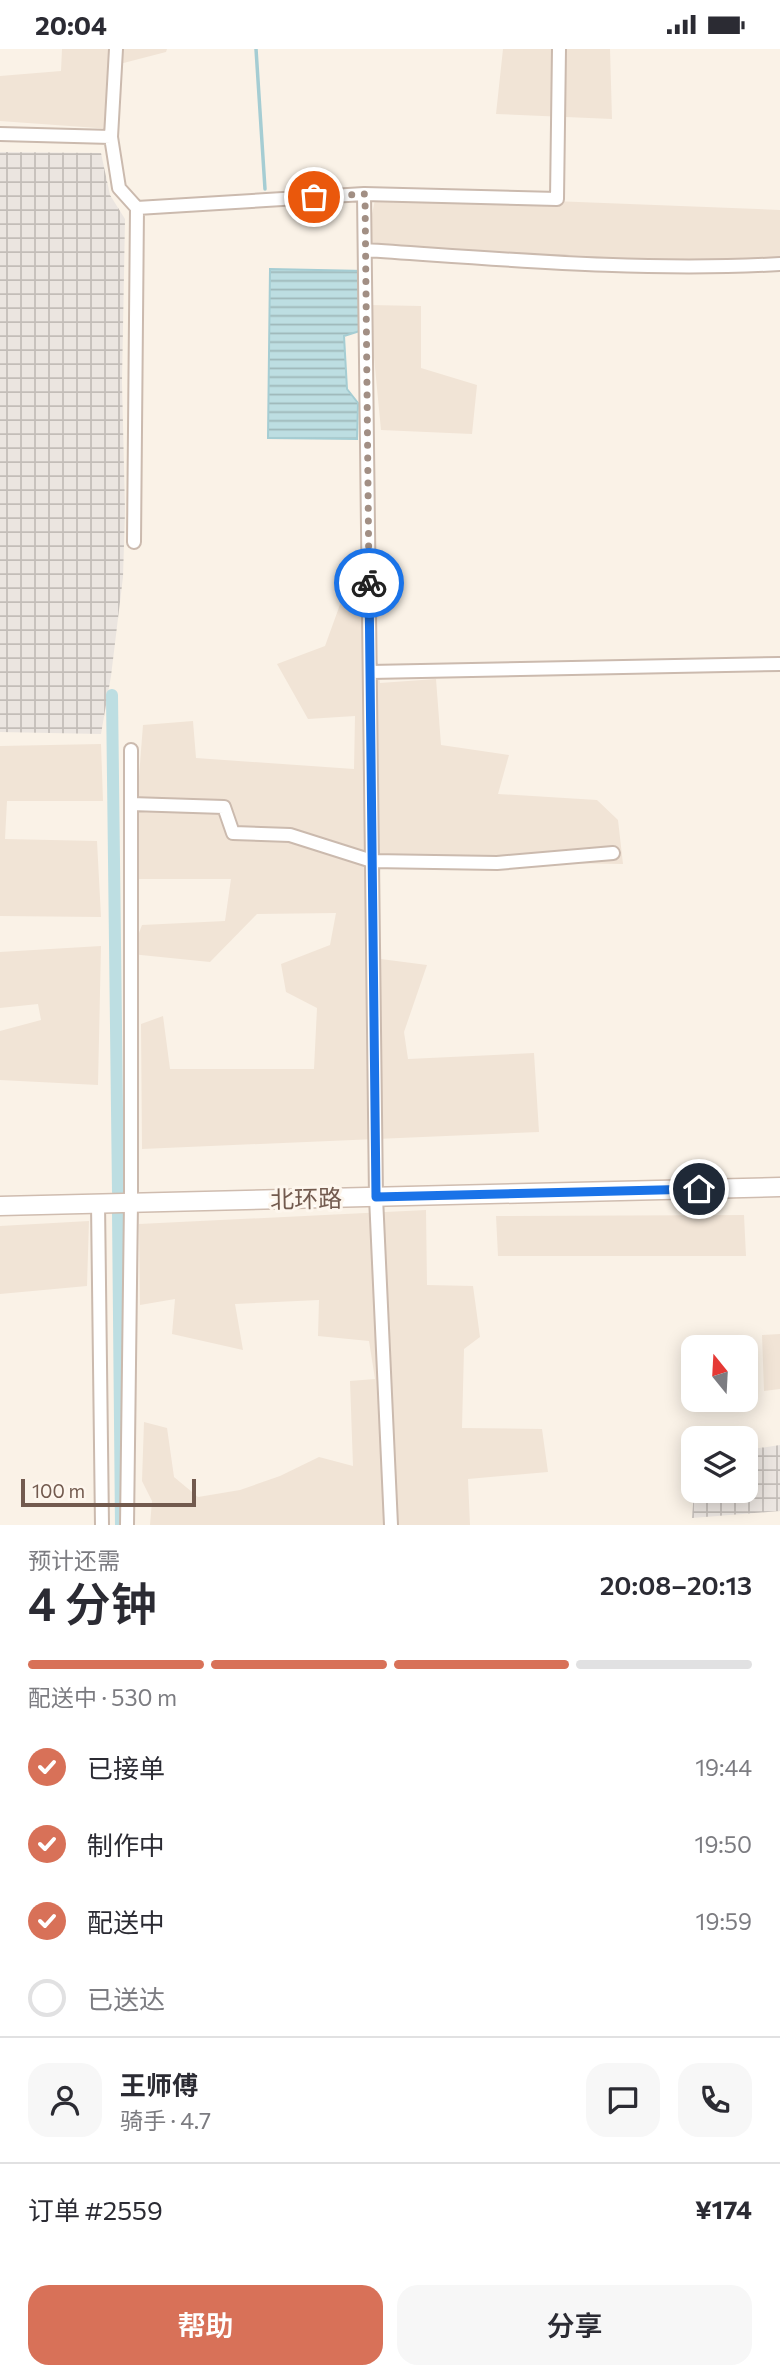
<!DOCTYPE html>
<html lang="zh">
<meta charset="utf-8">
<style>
body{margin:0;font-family:Commissioner,"Noto Sans SC",sans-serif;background:#f7f7f7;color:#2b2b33;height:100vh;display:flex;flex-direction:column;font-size:26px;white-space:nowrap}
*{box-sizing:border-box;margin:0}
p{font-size:23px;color:#7c7c81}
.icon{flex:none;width:38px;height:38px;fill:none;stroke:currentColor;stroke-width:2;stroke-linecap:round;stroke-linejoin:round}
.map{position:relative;height:1476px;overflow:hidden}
.drawer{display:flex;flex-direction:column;background:#fff;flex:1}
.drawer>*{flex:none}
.needle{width:46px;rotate:342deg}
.controls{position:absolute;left:681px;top:1286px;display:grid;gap:14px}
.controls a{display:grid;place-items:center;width:77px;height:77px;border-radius:14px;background:#fff;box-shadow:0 4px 18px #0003;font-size:35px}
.scale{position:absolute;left:21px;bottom:18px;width:175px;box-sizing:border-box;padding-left:7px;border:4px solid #725a4e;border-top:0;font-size:19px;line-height:24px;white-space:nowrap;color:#725a4e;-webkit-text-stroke:5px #fdf6ed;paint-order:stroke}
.pin{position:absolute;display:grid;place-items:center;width:60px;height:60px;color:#fff;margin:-30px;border:4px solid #fff;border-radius:50%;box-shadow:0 2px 7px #0007}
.courier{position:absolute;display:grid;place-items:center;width:70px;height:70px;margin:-35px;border:5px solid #1a73e8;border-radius:50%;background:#fff;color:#222;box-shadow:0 2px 9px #0007}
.head em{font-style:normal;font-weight:600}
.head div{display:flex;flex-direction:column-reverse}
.head{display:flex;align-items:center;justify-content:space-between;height:119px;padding:0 28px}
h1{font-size:46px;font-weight:600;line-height:52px}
.bar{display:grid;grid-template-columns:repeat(4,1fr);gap:10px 7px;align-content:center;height:84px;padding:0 28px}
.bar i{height:9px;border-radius:5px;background:#e1e1e2}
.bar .current{background:#d87158}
.bar p{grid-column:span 4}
.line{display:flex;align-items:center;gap:18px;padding:0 28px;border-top:2px solid #e1e1e2}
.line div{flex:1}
.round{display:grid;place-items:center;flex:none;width:74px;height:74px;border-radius:21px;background:#f7f7f7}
ol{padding:0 28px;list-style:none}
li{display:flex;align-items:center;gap:21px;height:77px}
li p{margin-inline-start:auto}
li .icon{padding:7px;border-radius:50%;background:#d87158;color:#fff;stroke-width:4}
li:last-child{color:#7c7c81}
li i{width:38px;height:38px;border:4px solid #e1e1e2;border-radius:50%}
.button{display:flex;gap:14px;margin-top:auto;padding:14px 28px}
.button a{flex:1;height:80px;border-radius:21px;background:#d87158;color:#fff;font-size:28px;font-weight:600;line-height:80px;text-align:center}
.button a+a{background:#f7f7f7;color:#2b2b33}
.status{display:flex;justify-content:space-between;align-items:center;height:49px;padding:0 35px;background:#fff;direction:ltr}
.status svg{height:19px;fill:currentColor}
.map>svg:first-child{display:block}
.residential{fill:#f1e4d6}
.industrial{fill:url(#industrial-grid)}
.water{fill:url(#water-rules);stroke:#a5cdd3;stroke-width:2}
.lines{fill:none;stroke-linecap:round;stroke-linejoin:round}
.stream{stroke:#a5cdd3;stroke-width:3.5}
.canal{stroke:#bddee2;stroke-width:12}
.minor-casing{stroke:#cbbaae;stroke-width:16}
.secondary-casing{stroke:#cfbcaf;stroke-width:21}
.minor{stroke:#fff;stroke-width:12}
.secondary{stroke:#fff;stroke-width:18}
.done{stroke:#a28f84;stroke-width:7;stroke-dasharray:0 12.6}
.route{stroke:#1a73e8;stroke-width:9}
.labels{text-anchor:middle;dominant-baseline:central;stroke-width:6;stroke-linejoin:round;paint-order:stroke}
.street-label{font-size:24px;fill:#725a4e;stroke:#fdf6ed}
</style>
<div class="status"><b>20:04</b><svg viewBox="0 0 49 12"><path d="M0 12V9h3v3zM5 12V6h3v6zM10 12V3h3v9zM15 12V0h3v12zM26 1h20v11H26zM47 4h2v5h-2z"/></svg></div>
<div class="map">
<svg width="780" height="1476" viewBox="0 0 780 1476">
<defs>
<pattern id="industrial-grid" width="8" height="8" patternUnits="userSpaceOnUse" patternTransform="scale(1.75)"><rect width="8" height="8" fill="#ebe5e0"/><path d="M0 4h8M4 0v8" fill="none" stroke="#c3bdb8"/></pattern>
<pattern id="water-rules" width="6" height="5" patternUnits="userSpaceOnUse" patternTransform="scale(1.75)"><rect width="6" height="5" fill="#bddee2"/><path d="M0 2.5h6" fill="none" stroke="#9eb7b9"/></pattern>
</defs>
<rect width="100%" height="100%" fill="#faf2e7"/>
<path class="residential" d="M62,0h105l-1,3 -58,15 3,62 -111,-8v-45l61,-5z
M503,0h107l2,70 -116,-5z
M376,145l404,16v53l-415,-13z
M369,256l52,1v62l56,17 -5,49 -91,-4z
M342,550l27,1 11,83 56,-4 5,66 68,10 -11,39 99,6 21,20 5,44 -242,-3 -8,97 54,7 -23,67 4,27 126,-6 5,79 -397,17 -1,-125 22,-8 7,53h144l3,-61 -31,-16 -5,-28 49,-19 6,-32 -79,1 -47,48 -79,-8 11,-29 83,-4 6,-42h-100l12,-154 50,-4 3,37 158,11 1,-53 -47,3 -31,-55 48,-18z
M101,695l2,57h-96l-2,38 92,2 4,76 -101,-1v-170z
M101,897l-3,139 -98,-5v-49l41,-11 -3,-16 -38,4v-56z
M426,1161l1,75 46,1 7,51 -16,12 -2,79 80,1 6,43 -80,7 2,46h-320l2,-24 -10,-20 2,-59 23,6 7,49 24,20 42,-7 40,-14 39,-19 34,9 -3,-85 25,-2 -6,-38 -51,-5 1,-36 -84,4 8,46 -71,-16 3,-35 -35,6 -1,-81z
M744,1166l2,41h-248l-2,-40z
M89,1172l-2,65 -87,8v-68z
M780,1285v55l-16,2 -2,-56z"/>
<path class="industrial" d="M0,103l101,1 9,42 15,24 -3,163 3,129 -2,66 -12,99 -10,58 -101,-2z
M780,1396v66l-88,7 2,-27h52v-41z"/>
<path class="water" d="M270,220l95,2 1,58 -22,7 3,53 11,14 -1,36 -89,-1z"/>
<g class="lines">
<path class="stream" d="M256,0l9,140"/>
<path class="canal" d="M112,646l6,497
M118,1164l3,312"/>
<g class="minor-casing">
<path id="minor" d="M0,85l111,3 8,51 18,20 227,-14 193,5 2,-150
M111,88l5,-88
M364,145l12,1003 15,328
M365,201c138,9 277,22 415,14
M134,493l3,-334
M370,623l410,-8
M131,755l93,3 9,26 57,2 82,26 125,2 116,-10
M98,1154l4,322
M127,1476l4,-323v-452"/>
</g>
<g class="secondary-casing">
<path id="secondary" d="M0,1157l780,-19"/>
</g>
<use href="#minor" class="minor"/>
<use href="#secondary" class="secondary"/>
</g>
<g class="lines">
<path class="done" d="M314,148l51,-3 4,389"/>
<path class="route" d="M369,534l7,614 323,-8"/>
</g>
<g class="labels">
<g class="street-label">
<text transform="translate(306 1149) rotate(-1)">北环路</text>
</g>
</g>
</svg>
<div class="controls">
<a><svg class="needle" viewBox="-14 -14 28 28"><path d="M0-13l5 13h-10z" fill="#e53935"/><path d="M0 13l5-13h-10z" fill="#7c7c81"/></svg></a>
<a><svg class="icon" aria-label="layers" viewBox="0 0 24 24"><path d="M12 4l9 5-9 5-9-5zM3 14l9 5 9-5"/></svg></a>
</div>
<div class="scale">100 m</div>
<div class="pin" style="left:314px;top:148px;background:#ea580c"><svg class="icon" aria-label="bag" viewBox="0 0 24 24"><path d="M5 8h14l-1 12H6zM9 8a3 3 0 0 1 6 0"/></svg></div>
<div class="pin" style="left:699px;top:1140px;background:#1f2937"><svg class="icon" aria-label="home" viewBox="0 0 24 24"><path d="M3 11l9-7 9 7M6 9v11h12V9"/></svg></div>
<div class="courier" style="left:369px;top:534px"><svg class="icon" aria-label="bike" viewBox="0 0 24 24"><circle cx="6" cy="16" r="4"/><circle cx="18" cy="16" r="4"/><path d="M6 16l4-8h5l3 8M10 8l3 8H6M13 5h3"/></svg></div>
</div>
<section class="drawer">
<div class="head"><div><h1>4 分钟</h1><p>预计还需</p></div><em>20:08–20:13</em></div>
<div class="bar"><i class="current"></i><i class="current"></i><i class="current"></i><i></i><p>配送中 · 530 m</p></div>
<ol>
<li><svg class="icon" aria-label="check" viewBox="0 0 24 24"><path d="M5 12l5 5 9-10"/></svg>已接单<p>19:44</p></li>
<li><svg class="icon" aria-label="check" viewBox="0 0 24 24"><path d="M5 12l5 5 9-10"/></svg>制作中<p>19:50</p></li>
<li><svg class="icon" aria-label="check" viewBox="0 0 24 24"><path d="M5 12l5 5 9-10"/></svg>配送中<p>19:59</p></li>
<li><i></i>已送达</li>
</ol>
<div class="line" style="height:126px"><a class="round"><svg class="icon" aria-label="person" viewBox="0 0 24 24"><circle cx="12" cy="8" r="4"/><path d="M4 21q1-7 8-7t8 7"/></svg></a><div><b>王师傅</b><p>骑手 · 4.7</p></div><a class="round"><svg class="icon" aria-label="chat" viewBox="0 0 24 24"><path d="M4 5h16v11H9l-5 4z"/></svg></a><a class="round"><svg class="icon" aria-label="phone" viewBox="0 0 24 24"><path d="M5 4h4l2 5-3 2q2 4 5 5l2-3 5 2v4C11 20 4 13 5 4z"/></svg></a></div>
<div class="line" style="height:91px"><div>订单 #2559</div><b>¥174</b></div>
<div class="button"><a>帮助</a><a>分享</a></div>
</section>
